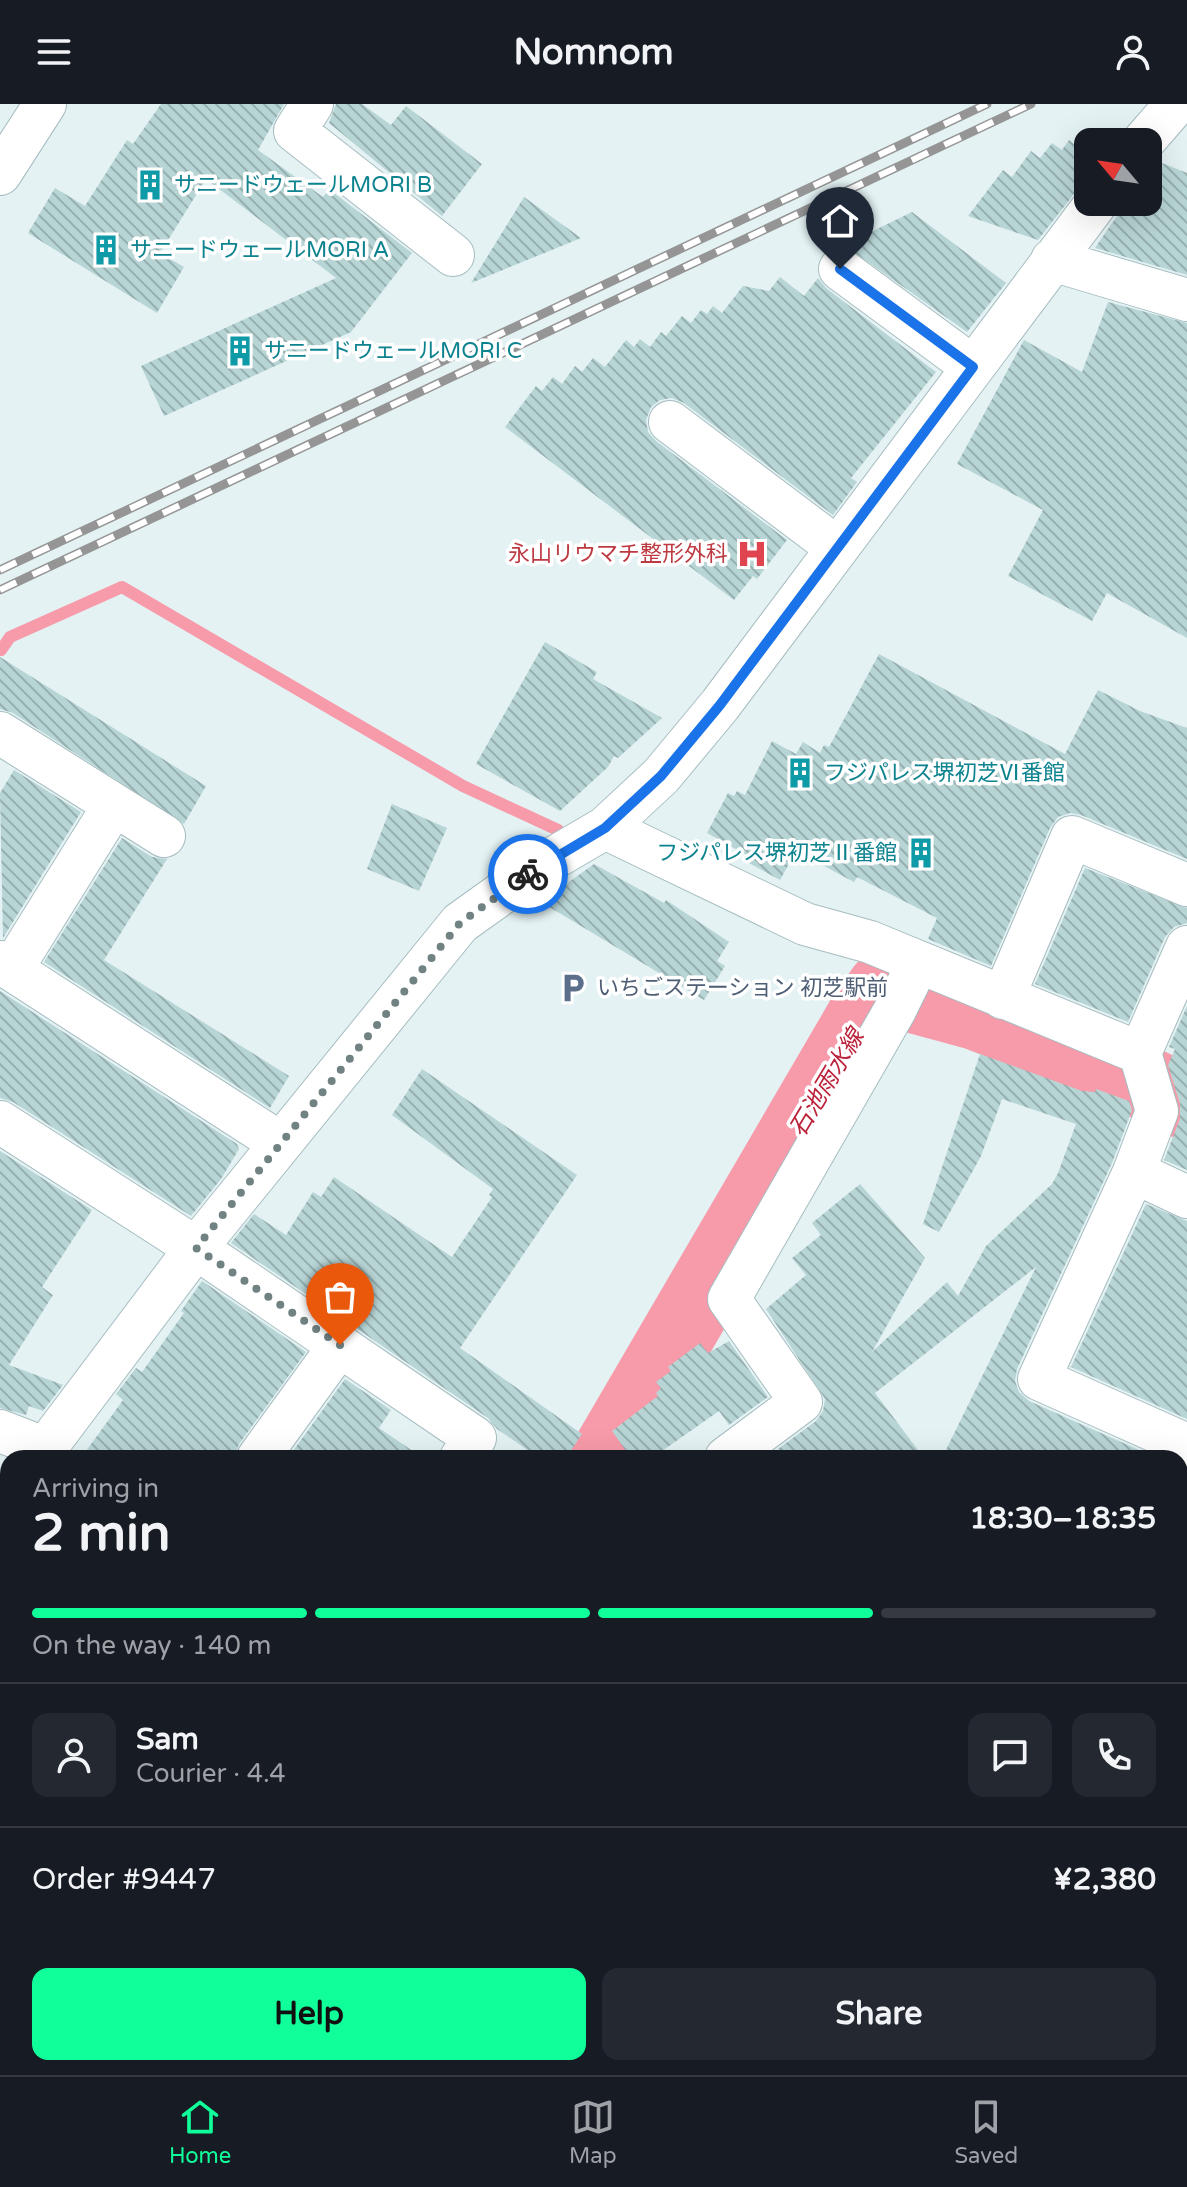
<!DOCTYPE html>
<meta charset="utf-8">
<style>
body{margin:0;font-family:"Varela Round","Noto Sans JP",sans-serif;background:#242831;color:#f1f3f6;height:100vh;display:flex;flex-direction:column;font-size:30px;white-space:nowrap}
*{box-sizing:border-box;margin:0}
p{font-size:26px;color:#9ea1a6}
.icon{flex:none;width:44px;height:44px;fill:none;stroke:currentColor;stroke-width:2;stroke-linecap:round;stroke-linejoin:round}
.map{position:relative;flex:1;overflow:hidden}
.panel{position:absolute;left:0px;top:1346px;width:1188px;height:626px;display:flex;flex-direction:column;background:#171b24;border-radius:24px 24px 0 0;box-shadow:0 8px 32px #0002}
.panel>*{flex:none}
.needle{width:52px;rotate:299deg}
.buttons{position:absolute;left:1074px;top:24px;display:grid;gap:16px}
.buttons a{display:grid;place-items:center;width:88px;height:88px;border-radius:16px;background:#171b24;box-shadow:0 8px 32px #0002;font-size:40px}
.pin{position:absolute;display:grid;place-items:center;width:68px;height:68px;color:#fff;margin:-82px -34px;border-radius:50% 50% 50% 0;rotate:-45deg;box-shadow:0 0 8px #0007}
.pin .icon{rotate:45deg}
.courier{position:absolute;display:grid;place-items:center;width:80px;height:80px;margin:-40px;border:6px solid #1a73e8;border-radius:50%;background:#fff;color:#222;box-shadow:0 2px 10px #0007}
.overview em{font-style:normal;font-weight:800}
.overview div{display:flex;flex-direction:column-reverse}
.overview{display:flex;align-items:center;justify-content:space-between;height:136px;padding:0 32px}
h1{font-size:52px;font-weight:800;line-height:60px}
.bar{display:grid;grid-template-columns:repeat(4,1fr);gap:12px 8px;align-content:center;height:96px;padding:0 32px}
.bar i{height:10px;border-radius:6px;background:#363941}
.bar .selected{background:#10ff9a}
.bar p{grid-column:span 4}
.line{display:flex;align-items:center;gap:20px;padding:0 32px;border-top:2px solid #363941}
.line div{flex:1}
.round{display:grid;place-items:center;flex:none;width:84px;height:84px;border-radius:16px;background:#242831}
.primary-button{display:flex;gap:16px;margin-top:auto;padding:16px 32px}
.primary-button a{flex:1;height:92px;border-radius:16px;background:#10ff9a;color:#111;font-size:32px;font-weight:800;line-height:92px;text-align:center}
.primary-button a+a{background:#242831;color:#f1f3f6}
header{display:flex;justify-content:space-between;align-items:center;height:104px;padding:0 32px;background:#171b24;font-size:36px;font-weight:800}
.menu{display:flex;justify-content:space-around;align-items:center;height:112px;border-top:2px solid #363941;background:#171b24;font-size:22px;color:#9ea1a6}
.menu a{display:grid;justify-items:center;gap:4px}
.menu .selected{color:#10ff9a}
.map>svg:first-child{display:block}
.forest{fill:url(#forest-firs)}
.water{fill:url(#water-rules)}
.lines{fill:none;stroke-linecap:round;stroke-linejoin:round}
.stream{stroke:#f79aa9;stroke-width:12}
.river{stroke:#f79aa9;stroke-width:74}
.building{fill:url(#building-back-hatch)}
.minor-casing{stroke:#a6bdc0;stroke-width:44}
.minor{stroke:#fff;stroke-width:42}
.rail-casing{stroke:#959595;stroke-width:9}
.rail{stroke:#fff;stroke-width:6;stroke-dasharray:18;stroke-linecap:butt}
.done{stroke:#718283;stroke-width:8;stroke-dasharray:0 14.4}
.route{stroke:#1a73e8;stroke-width:10}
.labels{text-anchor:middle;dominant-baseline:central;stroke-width:7;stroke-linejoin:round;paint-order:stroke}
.culture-label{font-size:22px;fill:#0d838f;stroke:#fff;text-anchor:start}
.health-label{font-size:22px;fill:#be3a42;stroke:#fff;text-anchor:end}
.service-label{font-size:22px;fill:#4e5e75;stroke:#fff;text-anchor:start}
.water-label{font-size:24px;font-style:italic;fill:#bc233a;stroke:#fff}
</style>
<header><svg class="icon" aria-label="menu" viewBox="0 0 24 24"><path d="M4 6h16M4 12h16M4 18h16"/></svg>Nomnom<svg class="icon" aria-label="person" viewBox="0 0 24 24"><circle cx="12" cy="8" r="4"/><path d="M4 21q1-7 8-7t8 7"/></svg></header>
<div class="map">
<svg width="1187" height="1971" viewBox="0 0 1187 1971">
<defs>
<pattern id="forest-firs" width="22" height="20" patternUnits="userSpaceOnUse" patternTransform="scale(2)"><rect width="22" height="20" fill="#a9b1ec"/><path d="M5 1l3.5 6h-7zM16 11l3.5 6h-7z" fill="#8a92c1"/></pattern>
<pattern id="water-rules" width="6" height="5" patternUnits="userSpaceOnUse" patternTransform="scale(2)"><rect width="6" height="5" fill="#f79aa9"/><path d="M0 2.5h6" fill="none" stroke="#c97f8b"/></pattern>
<pattern id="building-back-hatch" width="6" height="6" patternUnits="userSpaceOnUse" patternTransform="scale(2)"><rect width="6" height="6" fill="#b8d5d6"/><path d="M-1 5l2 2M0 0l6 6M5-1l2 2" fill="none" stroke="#96afaf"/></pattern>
</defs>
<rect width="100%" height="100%" fill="#e4f2f4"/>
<path class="forest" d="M1180,1814l7,2v155h-197l2,-7h188z"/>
<path class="water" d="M1180,1539l7,1v87l-7,1z
M0,1844l8,1v119h822l-1,7h-829z"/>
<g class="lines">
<path class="stream" d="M1,546l9,-13 112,-50 341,199 95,44"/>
<path class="river" d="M606,1354l258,-442 20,-28 92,25 118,46 93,44
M0,1720l8,1"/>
</g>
<path class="building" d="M161,0h123l-26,46 65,47 6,-8 83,64 -61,79 -187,84 -23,-50 195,-88 -130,-99 -46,74 24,14 -27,46 -129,-80 27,-45 30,18 42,-66 6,4z
M336,0h26l29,21 15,-19 76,58 -40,52 -113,-93z
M1069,36l19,15v21l-50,64 -70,-24 35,-46 9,7 19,-26 9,7 12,-15 10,7z
M1157,57l30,12v102l-92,-27 22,-32 4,-14h27v-37z
M524,93l57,41 -110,45z
M912,108l94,71 -39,49 -123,-87z
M780,173l24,19 14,-18 8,10 110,84 -85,106 6,4 -24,33 -149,-112 -12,-5 -12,2 -9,7 -5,13 2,12 8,9 131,99 -30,39 -4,-3 -19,24 -229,-173 31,-41 6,5 11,-14 9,7 13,-18 7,6 11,-14 12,9 21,-27 8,7 6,-8 10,8 11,-15 5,4 16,-20 9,7 10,-13 6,4 6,-8 9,7 21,-27 26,5z
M1108,198l79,21v315l-80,-45 -15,28 -84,-45 35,-66 -86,-46 67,-124 58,32z
M545,538l52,30 -4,7 69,39 -44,40 -4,-2 -6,11 -48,44 -84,-47z
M879,550l186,100 33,-64 42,21 47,17v131l-106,-44 -11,-2 -12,4 -8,11 -59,138 -63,-27 9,-21 -80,-41 -3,5 -58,-31 -16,29 -31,-17 3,-5 -45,-25 21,-40 6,3 3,-5 8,4 27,-54 24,13 7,-12 17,11 4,-8 5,2z
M0,553l206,129 -22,38 -171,-111 -13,-4z
M14,666l67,42 -78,126 -3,-145z
M392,700l55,24 -28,63 -52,-22z
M122,734l30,19 15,2 -63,101 185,116 -19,32 -226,-146z
M594,760l70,39 2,-3 63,42 -12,19 8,5 -21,34 -158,-95 16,-18z
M1085,764l102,40v15l-13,4 -9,10 -37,85 -93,-38z
M0,887l237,153 2,5 -18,30 -30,37 -178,-114 -13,-4z
M1187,902v164l-23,-10 16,-41v-15l-12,-39 7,-16 -6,-2z
M980,950l102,37 13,1 1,-3 33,12 3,9 -20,53 -95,206 -2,12 4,11 10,9 128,57h-215l94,-191 -161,126 49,65h-140l-6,-9 38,-28 7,-10 2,-12 -59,-90 40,-34 -14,-17 29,-23 -9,-12 48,-39 65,74 -53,94 75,-70 11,14 28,-50 66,-62 6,-11 18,-49 -74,-25 -21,57 -42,76 -16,-8z
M422,965l155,106 -117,173 122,86 -16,24h-27l-42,-29 -9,-11 -257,-175 23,-29 32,21 27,-43 8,5 13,-20 118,80 40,-60 -3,-2 4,-6 -101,-74z
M0,1047l92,59 -50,77 11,8 -44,70 54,20 -20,26 -14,-5 -3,9 -26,-7z
M1146,1100l41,17v198l-116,-52z
M202,1177l104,71 -67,92 -5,14h-153l42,-58 -7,-6 20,-26 6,4 42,-59 -3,-2z
M729,1237l39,56 -39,28 -10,-14 -67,47h-21l-19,-27 46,-35 -2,-3 5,-5 -5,-6 15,-11 -3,-4 32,-24 8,10z
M345,1275l46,31 -12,18 44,30h-135z"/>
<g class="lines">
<g class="minor-casing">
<path id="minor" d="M312,0l-17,27 158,124
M1143,38l33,-38
M0,70l45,-70
M1052,156l135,40
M840,165l133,98
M670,318l166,125
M0,629l164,103
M605,724l200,96 65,18 270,111 17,58 -23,61 -95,207 148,66
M0,858l280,181
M12,865l102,-164
M1003,894l69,-161 115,48
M1140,949l47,-106
M0,1018l196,126 279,190 -14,20
M1134,1068l53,25
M0,1327l44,17
M38,1354l158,-210 264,-325 80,-57 65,-38 56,-52 59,-71 377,-503
M258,1354l82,-113
M726,1354l75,-56 -72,-103 166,-289 23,-47
M0,1411l8,-12
M0,1453l8,5
M0,1687l8,1"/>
</g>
<use href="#minor" class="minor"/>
<g class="rail-casing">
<path id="rail" d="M0,466l987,-466
M0,486l1031,-486"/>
</g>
<use href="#rail" class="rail"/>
</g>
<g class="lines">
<path class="done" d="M340,1241l-144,-97 264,-325 68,-49"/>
<path class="route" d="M528,770l77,-46 56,-52 59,-71 253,-338 -133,-98"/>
</g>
<defs>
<g id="building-bare" transform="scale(2.4)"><path d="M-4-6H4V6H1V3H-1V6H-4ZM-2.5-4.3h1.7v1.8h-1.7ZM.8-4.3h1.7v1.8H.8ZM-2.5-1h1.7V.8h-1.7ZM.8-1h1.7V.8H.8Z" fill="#0f9aa8" stroke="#fff" stroke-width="2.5" paint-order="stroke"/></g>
<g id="hospital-bare" transform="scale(2.4)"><path d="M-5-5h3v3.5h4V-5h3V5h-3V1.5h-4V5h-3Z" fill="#e0444e" stroke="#fff" stroke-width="2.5" paint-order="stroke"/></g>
<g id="parking-bare" transform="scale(2.4)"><path d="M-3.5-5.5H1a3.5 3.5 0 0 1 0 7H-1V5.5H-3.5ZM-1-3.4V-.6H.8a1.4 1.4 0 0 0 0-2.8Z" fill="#5c6f8a" stroke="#fff" stroke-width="2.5" paint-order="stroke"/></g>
</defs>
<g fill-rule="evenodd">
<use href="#building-bare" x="150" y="81"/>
<use href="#building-bare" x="106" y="146"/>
<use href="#building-bare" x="240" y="247"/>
<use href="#hospital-bare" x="752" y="450"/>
<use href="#building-bare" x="800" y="669"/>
<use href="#building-bare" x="921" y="749"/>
<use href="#parking-bare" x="573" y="884"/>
</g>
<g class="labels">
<g class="culture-label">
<text x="174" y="81">サニードウェールMORI B</text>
<text x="130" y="146">サニードウェールMORI A</text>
<text x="264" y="247">サニードウェールMORI C</text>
<text x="824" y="669">フジパレス堺初芝Ⅵ番館</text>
<text x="897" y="749" text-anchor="end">フジパレス堺初芝Ⅱ番館</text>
</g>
<g class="health-label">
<text x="728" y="450">永山リウマチ整形外科</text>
</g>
<g class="service-label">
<text x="597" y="884">いちごステーション 初芝駅前</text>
</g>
<g class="water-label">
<text transform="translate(827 979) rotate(-59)">石池雨水線</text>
</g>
</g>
</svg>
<div class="buttons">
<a><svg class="needle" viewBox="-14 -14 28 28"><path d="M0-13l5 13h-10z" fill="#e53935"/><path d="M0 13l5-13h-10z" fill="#9ea1a6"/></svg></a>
</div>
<div class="pin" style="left:340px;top:1241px;background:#ea580c"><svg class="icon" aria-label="bag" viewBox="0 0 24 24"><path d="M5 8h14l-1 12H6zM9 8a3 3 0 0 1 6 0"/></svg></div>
<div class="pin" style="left:840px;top:165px;background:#1f2937"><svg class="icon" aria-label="home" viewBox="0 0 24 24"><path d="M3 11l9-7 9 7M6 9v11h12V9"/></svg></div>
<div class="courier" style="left:528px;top:770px"><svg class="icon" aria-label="bike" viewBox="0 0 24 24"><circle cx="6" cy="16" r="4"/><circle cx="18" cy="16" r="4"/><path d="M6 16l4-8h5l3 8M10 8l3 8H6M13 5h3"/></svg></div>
<section class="panel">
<div class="overview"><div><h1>2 min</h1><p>Arriving in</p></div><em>18:30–18:35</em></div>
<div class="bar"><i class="selected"></i><i class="selected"></i><i class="selected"></i><i></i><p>On the way · 140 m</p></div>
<div class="line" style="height:144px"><a class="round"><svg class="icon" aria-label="person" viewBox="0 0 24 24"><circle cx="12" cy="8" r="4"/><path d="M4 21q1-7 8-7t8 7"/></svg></a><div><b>Sam</b><p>Courier · 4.4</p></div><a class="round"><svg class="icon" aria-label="chat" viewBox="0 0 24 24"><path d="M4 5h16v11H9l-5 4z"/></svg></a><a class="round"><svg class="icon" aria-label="phone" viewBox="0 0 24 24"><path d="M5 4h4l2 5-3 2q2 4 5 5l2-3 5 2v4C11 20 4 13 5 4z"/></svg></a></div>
<div class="line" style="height:104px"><div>Order #9447</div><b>¥2,380</b></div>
<div class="primary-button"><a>Help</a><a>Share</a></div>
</section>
</div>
<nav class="menu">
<a class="selected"><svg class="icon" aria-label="home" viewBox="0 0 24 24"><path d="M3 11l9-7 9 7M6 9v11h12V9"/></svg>Home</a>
<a><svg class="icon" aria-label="map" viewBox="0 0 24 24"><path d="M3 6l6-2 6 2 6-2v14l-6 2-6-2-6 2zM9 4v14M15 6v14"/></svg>Map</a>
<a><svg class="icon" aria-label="saved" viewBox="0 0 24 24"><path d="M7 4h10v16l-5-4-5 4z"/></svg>Saved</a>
</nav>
